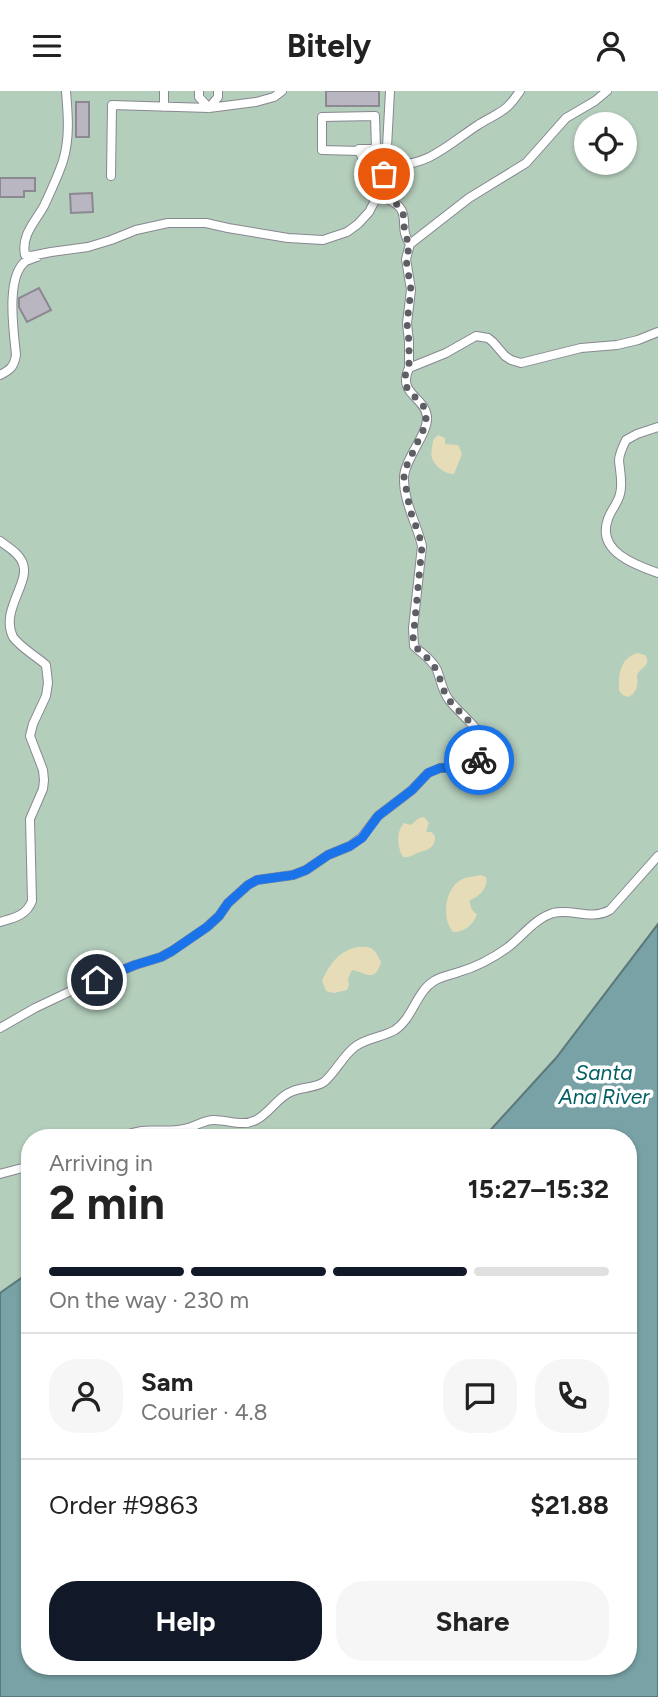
<!DOCTYPE html>
<meta charset="utf-8">
<style>
body{margin:0;font-family:Figtree,sans-serif;background:#f6f6f6;color:#222;height:100vh;display:flex;flex-direction:column;font-size:26px;white-space:nowrap}
*{box-sizing:border-box;margin:0}
p{font-size:23px;color:#767676}
.icon{flex:none;width:38px;height:38px;fill:none;stroke:currentColor;stroke-width:2;stroke-linecap:round;stroke-linejoin:round}
.map{position:relative;flex:1;overflow:hidden}
.details{position:absolute;left:21px;top:1038px;width:616px;height:546px;display:flex;flex-direction:column;background:#fff;border-radius:28px;box-shadow:0 2px 5px #0004}
.details>*{flex:none}
.tools{position:absolute;left:574px;top:21px;display:grid;gap:14px}
.tools a{display:grid;place-items:center;width:63px;height:63px;border-radius:50%;background:#fff;box-shadow:0 2px 5px #0004;font-size:35px}
.pin{position:absolute;display:grid;place-items:center;width:60px;height:60px;color:#fff;margin:-30px;border:4px solid #fff;border-radius:50%;box-shadow:0 2px 7px #0007}
.courier{position:absolute;display:grid;place-items:center;width:70px;height:70px;margin:-35px;border:5px solid #1a73e8;border-radius:50%;background:#fff;color:#222;box-shadow:0 2px 9px #0007}
.head em{font-style:normal;font-weight:700}
.head div{display:flex;flex-direction:column-reverse}
.head{display:flex;align-items:center;justify-content:space-between;height:119px;padding:0 28px}
h1{font-size:46px;font-weight:700;line-height:52px}
.bar{display:grid;grid-template-columns:repeat(4,1fr);gap:10px 7px;align-content:center;height:84px;padding:0 28px}
.bar i{height:9px;border-radius:5px;background:#e0e0e0}
.bar .selected{background:#111827}
.bar p{grid-column:span 4}
.line{display:flex;align-items:center;gap:18px;padding:0 28px;border-top:2px solid #e0e0e0}
.line div{flex:1}
.round{display:grid;place-items:center;flex:none;width:74px;height:74px;border-radius:28px;background:#f6f6f6}
.cta{display:flex;gap:14px;margin-top:auto;padding:14px 28px}
.cta a{flex:1;height:80px;border-radius:28px;background:#111827;color:#fff;font-size:28px;font-weight:700;line-height:80px;text-align:center}
.cta a+a{background:#f6f6f6;color:#222}
header{display:flex;justify-content:space-between;align-items:center;height:91px;padding:0 28px;background:#fff;font-size:32px;font-weight:700}
.map>svg:first-child{display:block}
.green{fill:#b4cebc;fill-rule:evenodd}
.sand{fill:#e6dcb7}
.water{fill:#78a2a5;stroke:#5b787b;stroke-width:2}
.building{fill:#bab6c1;stroke:#8c8892;stroke-width:2}
.lines{fill:none;stroke-linecap:round;stroke-linejoin:round}
.service-casing{stroke:#878791;stroke-width:10}
.service{stroke:#fff;stroke-width:8}
.done{stroke:#5e5e65;stroke-width:7;stroke-dasharray:0 12.6}
.route{stroke:#1a73e8;stroke-width:9}
.labels{text-anchor:middle;dominant-baseline:central;stroke-width:7;stroke-linejoin:round;paint-order:stroke}
.water-label{font-size:21px;font-style:italic;fill:#026065;stroke:#fff}
</style>
<header><svg class="icon" aria-label="menu" viewBox="0 0 24 24"><path d="M4 6h16M4 12h16M4 18h16"/></svg>Bitely<svg class="icon" aria-label="person" viewBox="0 0 24 24"><circle cx="12" cy="8" r="4"/><path d="M4 21q1-7 8-7t8 7"/></svg></header>
<div class="map">
<svg width="658" height="1606" viewBox="0 0 658 1606">
<rect width="100%" height="100%" fill="#e5e4f0"/>
<path class="green" d="M0,0h658v833l-102,134 -72,79h-454v135l-30,21zM586,33h39v39h-39z"/>
<path class="sand" d="M438,344l7,3v6l12,1 2,1 3,8 -8,20c-9,0 -19,-7 -22,-16 -2,-5 1,-13 1,-18z
M638,562l7,2c7,10 -4,12 -8,20 0,3 1,7 0,11 -1,7 -9,15 -15,8 -4,-3 -3,-6 -3,-10 0,-15 4,-27 19,-31z
M424,726l5,6 -3,9h5l4,4c0,11 -5,13 -15,16 -7,2 -9,6 -17,5 -6,-10 -7,-25 1,-34l7,2 8,-7z
M480,784l6,2c3,10 -7,20 -16,23 -1,6 2,11 7,14 -4,11 -12,18 -24,18 -11,-13 -9,-40 6,-51 5,-4 14,-4 21,-6z
M359,856c14,-1 16,3 22,15 -6,22 -16,10 -29,8l-4,9 1,6 -2,5 -13,3 -8,-2 -4,-10c7,-16 18,-32 37,-34z"/>
<path class="water" d="M658,833v773h-658v-404l30,-21v394h598v-529h-144l72,-79z"/>
<path class="building" d="M326,0h53v15h-53z
M76,11h13v35h-13z
M0,87h35v13h-11v6h-24z
M92,102l1,19 -22,1 -1,-19z
M39,197l12,22 -24,12 -8,-15v-9z"/>
<g class="lines">
<g class="service-casing">
<path id="service" d="M66,0c2,24 4,47 -3,70 -5,15 -12,30 -19,45 -9,16 -23,29 -19,49l6,1 20,-4 37,-5 23,-7 25,-10 32,-7h38l22,5 60,10 35,2 24,-8 11,-8 11,-12 10,-19 3,-26 5,-20 3,-56
M199,0v6l10,11 9,-11v-6
M164,16v-16
M360,60l-38,-1v-33l53,-1 1,33h-17c3,14 14,21 24,30
M111,85l1,-71 97,3 47,-6 18,-5 8,-6
M410,153c-14,-18 6,-34 -25,-46 -4,-13 -2,-22 6,-34 36,4 59,-21 87,-39 10,-7 25,-12 32,-21 4,-4 7,-9 10,-13
M409,277v-26l-2,-19 4,-33 -5,-31 4,-15 59,-46 57,-35 40,-45 29,-17 12,-10
M0,284c10,-5 14,-8 16,-20 -2,-22 -11,-79 10,-94 2,-1 8,-3 11,-4
M658,336l-21,7 -11,6c-3,6 -7,14 -7,21 1,10 4,22 1,33 -2,9 -9,16 -12,25 -12,32 27,46 50,54
M0,450c8,6 20,13 23,23 7,19 -23,47 -10,73 8,11 23,19 33,28l2,18 -2,13 -13,28 -3,12 13,34 1,10 -1,9 -13,30 2,82c-6,15 -18,17 -32,21
M0,937l35,-20 38,-18 62,-25 26,-8 11,-6 35,-24 12,-11 9,-13 20,-18 9,-5 36,-5 13,-5 22,-15 22,-9 12,-9 16,-21 34,-26 16,-17 12,-5 24,-1 11,-4 9,-7 3,-9c-8,-20 -25,-31 -38,-47 -7,-9 -8,-20 -12,-30 -5,-11 -15,-16 -23,-24l-1,-18 9,-82c-5,-22 -19,-45 -18,-69 1,-19 25,-44 23,-61 -3,-20 -30,-22 -18,-48l37,-15 30,-17 12,2 5,4 12,14 6,4 10,3 60,-15 36,-3 21,-5 20,-8
M122,1046c25,-12 38,-3 62,-8 11,-2 19,-9 30,-9 15,0 28,7 42,0 14,-7 22,-24 37,-29 10,-4 22,-3 31,-9 12,-10 19,-27 32,-36 11,-8 27,-9 39,-16 18,-12 21,-38 39,-49 8,-5 17,-6 25,-9 17,-5 34,-14 48,-24 15,-11 27,-29 46,-35 20,-5 37,8 57,-3l48,-54
M0,1083l30,-8"/>
</g>
<use href="#service" class="service"/>
</g>
<g class="lines">
<path class="done" d="M384,83l-2,15 3,9c31,12 11,28 25,46l-4,15 5,31 -4,33 2,19v26l-4,8 2,12 17,19 2,9v8l-19,41 -3,12 6,33 9,25 3,11 -9,94c2,11 14,15 20,25 8,10 8,24 16,35 13,16 30,27 38,47l-3,9 -5,4"/>
<path class="route" d="M97,889l38,-15 26,-8 11,-6 35,-24 12,-11 9,-13 20,-18 9,-5 36,-5 13,-5 22,-15 22,-9 12,-8 16,-22 34,-26 16,-17 12,-5 24,-1 15,-7"/>
</g>
<g class="labels">
<g class="water-label">
<text x="604" y="981">Santa<tspan x="604" dy="24">Ana River</tspan></text>
</g>
</g>
</svg>
<div class="tools">
<a><svg class="icon" aria-label="locate" viewBox="0 0 24 24"><circle cx="12" cy="12" r="6"/><path d="M12 2v4M12 18v4M2 12h4M18 12h4"/></svg></a>
</div>
<div class="pin" style="left:384px;top:83px;background:#ea580c"><svg class="icon" aria-label="bag" viewBox="0 0 24 24"><path d="M5 8h14l-1 12H6zM9 8a3 3 0 0 1 6 0"/></svg></div>
<div class="pin" style="left:97px;top:889px;background:#1f2937"><svg class="icon" aria-label="home" viewBox="0 0 24 24"><path d="M3 11l9-7 9 7M6 9v11h12V9"/></svg></div>
<div class="courier" style="left:479px;top:669px"><svg class="icon" aria-label="bike" viewBox="0 0 24 24"><circle cx="6" cy="16" r="4"/><circle cx="18" cy="16" r="4"/><path d="M6 16l4-8h5l3 8M10 8l3 8H6M13 5h3"/></svg></div>
<section class="details">
<div class="head"><div><h1>2 min</h1><p>Arriving in</p></div><em>15:27–15:32</em></div>
<div class="bar"><i class="selected"></i><i class="selected"></i><i class="selected"></i><i></i><p>On the way · 230 m</p></div>
<div class="line" style="height:126px"><a class="round"><svg class="icon" aria-label="person" viewBox="0 0 24 24"><circle cx="12" cy="8" r="4"/><path d="M4 21q1-7 8-7t8 7"/></svg></a><div><b>Sam</b><p>Courier · 4.8</p></div><a class="round"><svg class="icon" aria-label="chat" viewBox="0 0 24 24"><path d="M4 5h16v11H9l-5 4z"/></svg></a><a class="round"><svg class="icon" aria-label="phone" viewBox="0 0 24 24"><path d="M5 4h4l2 5-3 2q2 4 5 5l2-3 5 2v4C11 20 4 13 5 4z"/></svg></a></div>
<div class="line" style="height:91px"><div>Order #9863</div><b>$21.88</b></div>
<div class="cta"><a>Help</a><a>Share</a></div>
</section>
</div>
